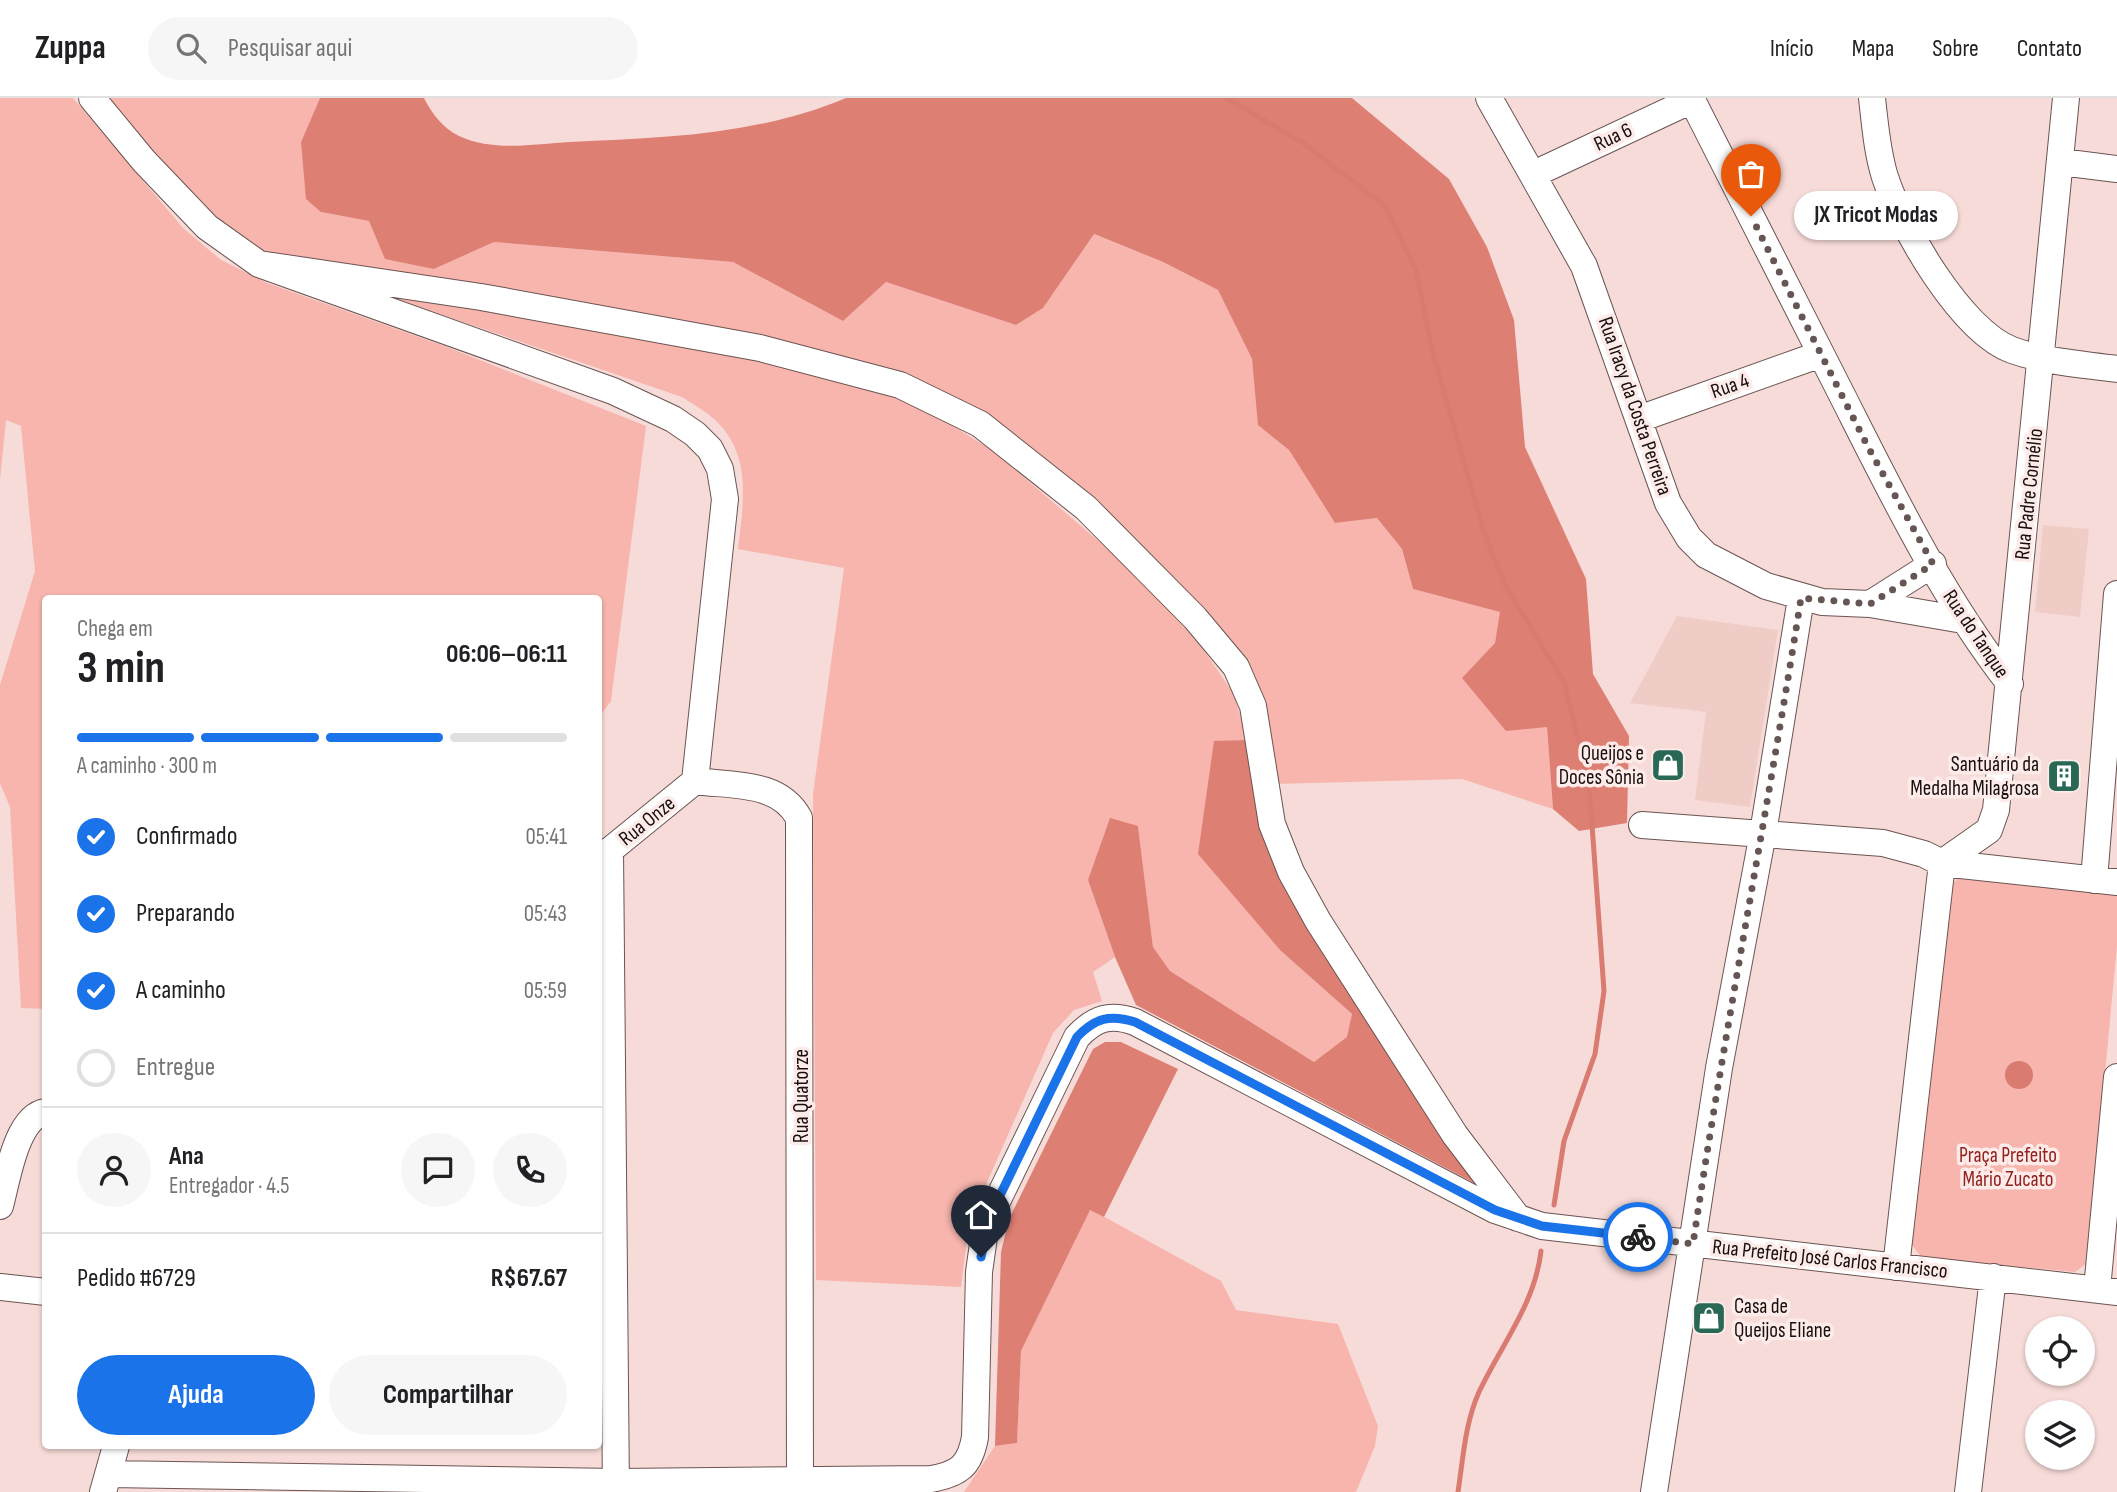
<!DOCTYPE html>
<html lang="pt">
<meta charset="utf-8">
<style>
body{margin:0;font-family:"Sofia Sans Condensed",sans-serif;background:#f6f6f6;color:#202124;height:100vh;display:flex;flex-direction:column;font-size:26px;white-space:nowrap}
*{box-sizing:border-box;margin:0}
p{font-size:23px;color:#757577}
.icon{flex:none;width:38px;height:38px;fill:none;stroke:currentColor;stroke-width:2;stroke-linecap:round;stroke-linejoin:round}
.map{position:relative;flex:1;overflow:hidden}
.panel{position:absolute;left:42px;top:497px;width:560px;height:854px;display:flex;flex-direction:column;background:#fff;border-radius:7px;box-shadow:0 2px 5px #0004}
.panel>*{flex:none}
.controls{position:absolute;left:2025px;top:1218px;display:grid;gap:14px}
.controls a{display:grid;place-items:center;width:70px;height:70px;border-radius:50%;background:#fff;box-shadow:0 2px 5px #0004;font-size:35px}
.pin{position:absolute;display:grid;place-items:center;width:60px;height:60px;color:#fff;margin:-72px -30px;border-radius:50% 50% 50% 0;rotate:-45deg;box-shadow:0 0 7px #0007}
.pin .icon{rotate:45deg}
.courier{position:absolute;display:grid;place-items:center;width:70px;height:70px;margin:-35px;border:5px solid #1a73e8;border-radius:50%;background:#fff;color:#222;box-shadow:0 2px 9px #0007}
.bubble{position:absolute;height:49px;border-radius:24px;background:#fff;box-shadow:0 2px 5px #0004;font-size:23px;font-weight:700;line-height:49px;text-align:center}
.summary em{font-style:normal;font-weight:700}
.summary div{display:flex;flex-direction:column-reverse}
.summary{display:flex;align-items:center;justify-content:space-between;height:119px;padding:0 35px}
h1{font-size:46px;font-weight:700;line-height:52px}
.bar{display:grid;grid-template-columns:repeat(4,1fr);gap:10px 7px;align-content:center;height:84px;padding:0 35px}
.bar i{height:9px;border-radius:5px;background:#e0e0e0}
.bar .current{background:#1a73e8}
.bar p{grid-column:span 4}
.line{display:flex;align-items:center;gap:18px;padding:0 35px;border-top:2px solid #e0e0e0}
.line div{flex:1}
.round{display:grid;place-items:center;flex:none;width:74px;height:74px;border-radius:37px;background:#f6f6f6}
ol{padding:0 35px;list-style:none}
li{display:flex;align-items:center;gap:21px;height:77px}
li p{margin-inline-start:auto}
li .icon{padding:7px;border-radius:50%;background:#1a73e8;color:#fff;stroke-width:4}
li:last-child{color:#757577}
li i{width:38px;height:38px;border:4px solid #e0e0e0;border-radius:50%}
.primary-button{display:flex;gap:14px;margin-top:auto;padding:14px 35px}
.primary-button a{flex:1;height:80px;border-radius:42px;background:#1a73e8;color:#fff;font-size:28px;font-weight:700;line-height:80px;text-align:center}
.primary-button a+a{background:#f6f6f6;color:#202124}
header{display:flex;align-items:center;gap:42px;box-sizing:border-box;height:98px;padding:0 35px;background:#fff;border-bottom:2px solid #e0e0e0}
header strong{font-size:33px}
nav{display:flex;gap:38px;margin-inline-start:auto;font-size:24px}
.search{width:490px;height:63px;background:#f6f6f6;display:flex;align-items:center;gap:18px;box-sizing:border-box;padding:0 24px;border-radius:38px;color:#757577;font-size:26px}
.map>svg:first-child{display:block}
.built{fill:#f0ccc7}
.green{fill:#f7b5ad}
.forest{fill:#de7f74}
.water{fill:#da7b71}
.lines{fill:none;stroke-linecap:round;stroke-linejoin:round}
.stream{stroke:#da7b71;stroke-width:5}
.minor-casing{stroke:#6b5451;stroke-width:28}
.minor{stroke:#fff;stroke-width:26}
.done{stroke:#655654;stroke-width:7;stroke-dasharray:0 12.6}
.route{stroke:#1a73e8;stroke-width:9}
.labels{text-anchor:middle;dominant-baseline:central;stroke-width:7;stroke-linejoin:round;paint-order:stroke}
.street-label{font-size:21px;fill:#170e0d;stroke:#fcebe9}
.poi-label{font-size:21px;fill:#170e0d;stroke:#fcebe9;text-anchor:end}
.park-label{font-size:21px;fill:#93211e;stroke:#fcebe9}
</style>
<header>
<strong>Zuppa</strong>
<div class="search"><svg class="icon" aria-label="search" viewBox="0 0 24 24"><circle cx="10" cy="10" r="6"/><path d="M15 15l6 6"/></svg>Pesquisar aqui</div>
<nav><a>Início</a><a>Mapa</a><a>Sobre</a><a>Contato</a></nav>
</header>
<div class="map">
<svg width="2117" height="1394" viewBox="0 0 2117 1394">
<rect width="100%" height="100%" fill="#f7dbd8"/>
<path class="built" d="M2043,427l46,4 -9,88 -45,-5z
M1677,518l101,14 -28,177 -55,-7 11,-88 -76,-9z"/>
<path class="green" d="M0,0h73l110,130 38,32 46,23 180,64 199,79 -35,275 -12,16 -1,-119h-552l-1,411 -24,-1 -11,-201 -10,-24v-98l35,-114 -14,-145 -15,-6 -6,60z
M110,0h210l-19,44 20,70 48,9 65,48 60,-27 239,20 110,59 43,-39 130,43 27,-17 50,-74 70,28 55,28 34,69 7,66 30,25 46,73 42,-5 25,31 11,40 88,23 -6,31 52,84 6,82 -91,-30 -188,5 -29,-121 -292,-264 -672,-139c-15,-8 -33,-16 -47,-26 -48,-35 -90,-87 -124,-136z
M358,188l432,78 76,22 68,28 59,37 129,110 76,81 36,52 13,46 -33,2 67,209 71,63 -4,23 -34,25 -144,-91 -17,-24 -15,-121 -50,54 27,77 -22,15 9,29 -28,9 -21,23 -84,190 -8,64 -145,-7 -3,-486 31,-226 -106,-19c5,-44 14,-92 -20,-126 -9,-10 -24,-18 -36,-26z
M1960,778l157,18v52l-30,317 -12,9 -153,-14 -10,-13 40,-361z
M1090,1111l131,72 15,29 102,14 40,102 -3,20 -19,46h-392l31,-46 22,-3 4,-92z"/>
<path class="forest" d="M320,0h104c8,16 19,30 35,38 34,16 75,8 111,6 94,-4 188,-7 276,-44h506l97,81 38,68 27,73 11,127 61,132 7,95 36,62 -2,87 -48,8 -26,-22 -6,-82 -41,4 -44,-53 33,-35 5,-31 -87,-23 -11,-40 -25,-31 -42,5 -46,-73 -31,-25 -6,-66 -34,-69 -55,-28 -69,-28 -51,74 -27,17 -130,-43 -43,39 -110,-59 -239,-20 -60,27 -49,-10 -16,-38 -48,-9 -15,-13 -5,-57z
M1247,642l12,88 34,76 189,283 -346,-182 -21,-48 -27,-77 22,-62 28,8 15,121 17,24 144,91 33,-25 5,-23 -71,-63 -83,-97 16,-113z
M1105,944h16l57,27 -74,148 -14,-7 -69,141 -4,92 -22,3 6,-194 8,-33 84,-170z"/>
<path class="water" d="M2005 977a14 14 0 1 1 28 0a14 14 0 1 1-28 0Z"/>
<g class="lines">
<path class="stream" d="M1226,0l77,45 82,63 31,64 16,80 52,182 21,53 59,97 25,101 15,208 -9,63 -31,87 -10,64
M1458,1394c5,-33 7,-69 21,-100 22,-47 56,-88 62,-141"/>
<g class="minor-casing">
<path id="minor" d="M92,0l52,63 63,66 52,37 354,127 60,28 22,15 15,15 10,20 5,30 -30,282
M1489,0l95,168 84,237 21,35 17,17 60,31 56,16 48,2 93,16
M1691,0c51,101 102,202 154,303 49,97 98,197 165,283
M1872,0c3,26 5,54 13,79 16,50 76,154 127,173 33,12 70,14 105,19
M2061,64l56,7
M1534,76l158,-74
M259,166l222,33 279,51 140,37 80,39 106,84 109,110 41,49 17,39 19,118 19,48 27,49 137,214 63,83
M1639,321l182,-65
M1870,506l63,-40
M695,683c38,5 84,0 104,37l1,674
M1642,727l241,18 41,11 18,9 175,19
M610,752l6,642
M598,762l97,-79
M1942,765l47,-33 7,-20 70,-712
M2094,782l23,-286
M0,1108c7,-25 16,-90 46,-94
M1896,1169l46,-404
M0,1189l46,5
M2097,1191l20,-212
M108,1376l508,8 315,-3c28,-5 39,-13 44,-42l4,-165 5,-35 5,-19 88,-181c18,-19 33,-24 58,-15l360,188 47,16 575,66
M103,1394l13,-46
M1654,1394l65,-424 44,-235 38,-235
M1968,1394l25,-215"/>
</g>
<use href="#minor" class="minor"/>
</g>
<g class="lines">
<path class="done" d="M1638,1139l55,7c32,-216 74,-430 108,-646l69,6 63,-40 -66,-119 -116,-229"/>
<path class="route" d="M981,1159l8,-39 88,-181c18,-19 33,-23 58,-15l360,188 47,16 96,11"/>
</g>
<defs>
<g id="shop-square" transform="scale(1.75)"><rect x="-9" y="-9" width="18" height="18" rx="4" fill="#296855" stroke="#fcebe9"/><path d="M-5-2.5h2.3a2.7 3.5 0 0 1 5.4 0H5L5.5 6h-11ZM-1.5-2.5h3a1.5 2.3 0 0 0-3 0Z" fill="#fff"/></g>
<g id="building-square" transform="scale(1.75)"><rect x="-9" y="-9" width="18" height="18" rx="4" fill="#296855" stroke="#fcebe9"/><path d="M-4-6H4V6H1V3H-1V6H-4ZM-2.5-4.3h1.7v1.8h-1.7ZM.8-4.3h1.7v1.8H.8ZM-2.5-1h1.7V.8h-1.7ZM.8-1h1.7V.8H.8Z" fill="#fff"/></g>
</defs>
<g fill-rule="evenodd">
<use href="#shop-square" x="1668" y="667"/>
<use href="#building-square" x="2064" y="678"/>
<use href="#shop-square" x="1709" y="1220"/>
</g>
<g class="labels">
<g class="street-label">
<text transform="translate(1613 39) rotate(-25)">Rua 6</text>
<text transform="translate(1730 288) rotate(-19)">Rua 4</text>
<text transform="translate(1635 308) rotate(71)">Rua Iracy da Costa Perreira</text>
<text transform="translate(2029 396) rotate(-84)">Rua Padre Cornélio</text>
<text transform="translate(1976 536) rotate(56)">Rua do Tanque</text>
<text transform="translate(647 723) rotate(-39)">Rua Onze</text>
<text transform="translate(801 998) rotate(-90)">Rua Quatorze</text>
<text transform="translate(1830 1161) rotate(6)">Rua Prefeito José Carlos Francisco</text>
</g>
<g class="poi-label">
<text x="1644" y="655">Queijos e<tspan x="1644" dy="24">Doces Sônia</tspan></text>
<text x="2039" y="666">Santuário da<tspan x="2039" dy="24">Medalha Milagrosa</tspan></text>
<text x="1734" y="1208" text-anchor="start">Casa de<tspan x="1734" dy="24">Queijos Eliane</tspan></text>
</g>
<g class="park-label">
<text x="2008" y="1057">Praça Prefeito<tspan x="2008" dy="24">Mário Zucato</tspan></text>
</g>
</g>
</svg>
<div class="controls">
<a><svg class="icon" aria-label="locate" viewBox="0 0 24 24"><circle cx="12" cy="12" r="6"/><path d="M12 2v4M12 18v4M2 12h4M18 12h4"/></svg></a>
<a><svg class="icon" aria-label="layers" viewBox="0 0 24 24"><path d="M12 4l9 5-9 5-9-5zM3 14l9 5 9-5"/></svg></a>
</div>
<div class="pin" style="left:1751px;top:118px;background:#ea580c"><svg class="icon" aria-label="bag" viewBox="0 0 24 24"><path d="M5 8h14l-1 12H6zM9 8a3 3 0 0 1 6 0"/></svg></div>
<div class="pin" style="left:981px;top:1159px;background:#1f2937"><svg class="icon" aria-label="home" viewBox="0 0 24 24"><path d="M3 11l9-7 9 7M6 9v11h12V9"/></svg></div>
<div class="courier" style="left:1638px;top:1139px"><svg class="icon" aria-label="bike" viewBox="0 0 24 24"><circle cx="6" cy="16" r="4"/><circle cx="18" cy="16" r="4"/><path d="M6 16l4-8h5l3 8M10 8l3 8H6M13 5h3"/></svg></div>
<div class="bubble" style="left:1794px;top:93px;width:164px">JX Tricot Modas</div>
<section class="panel">
<div class="summary"><div><h1>3 min</h1><p>Chega em</p></div><em>06:06–06:11</em></div>
<div class="bar"><i class="current"></i><i class="current"></i><i class="current"></i><i></i><p>A caminho · 300 m</p></div>
<ol>
<li><svg class="icon" aria-label="check" viewBox="0 0 24 24"><path d="M5 12l5 5 9-10"/></svg>Confirmado<p>05:41</p></li>
<li><svg class="icon" aria-label="check" viewBox="0 0 24 24"><path d="M5 12l5 5 9-10"/></svg>Preparando<p>05:43</p></li>
<li><svg class="icon" aria-label="check" viewBox="0 0 24 24"><path d="M5 12l5 5 9-10"/></svg>A caminho<p>05:59</p></li>
<li><i></i>Entregue</li>
</ol>
<div class="line" style="height:126px"><a class="round"><svg class="icon" aria-label="person" viewBox="0 0 24 24"><circle cx="12" cy="8" r="4"/><path d="M4 21q1-7 8-7t8 7"/></svg></a><div><b>Ana</b><p>Entregador · 4.5</p></div><a class="round"><svg class="icon" aria-label="chat" viewBox="0 0 24 24"><path d="M4 5h16v11H9l-5 4z"/></svg></a><a class="round"><svg class="icon" aria-label="phone" viewBox="0 0 24 24"><path d="M5 4h4l2 5-3 2q2 4 5 5l2-3 5 2v4C11 20 4 13 5 4z"/></svg></a></div>
<div class="line" style="height:91px"><div>Pedido #6729</div><b>R$67.67</b></div>
<div class="primary-button"><a>Ajuda</a><a>Compartilhar</a></div>
</section>
</div>
